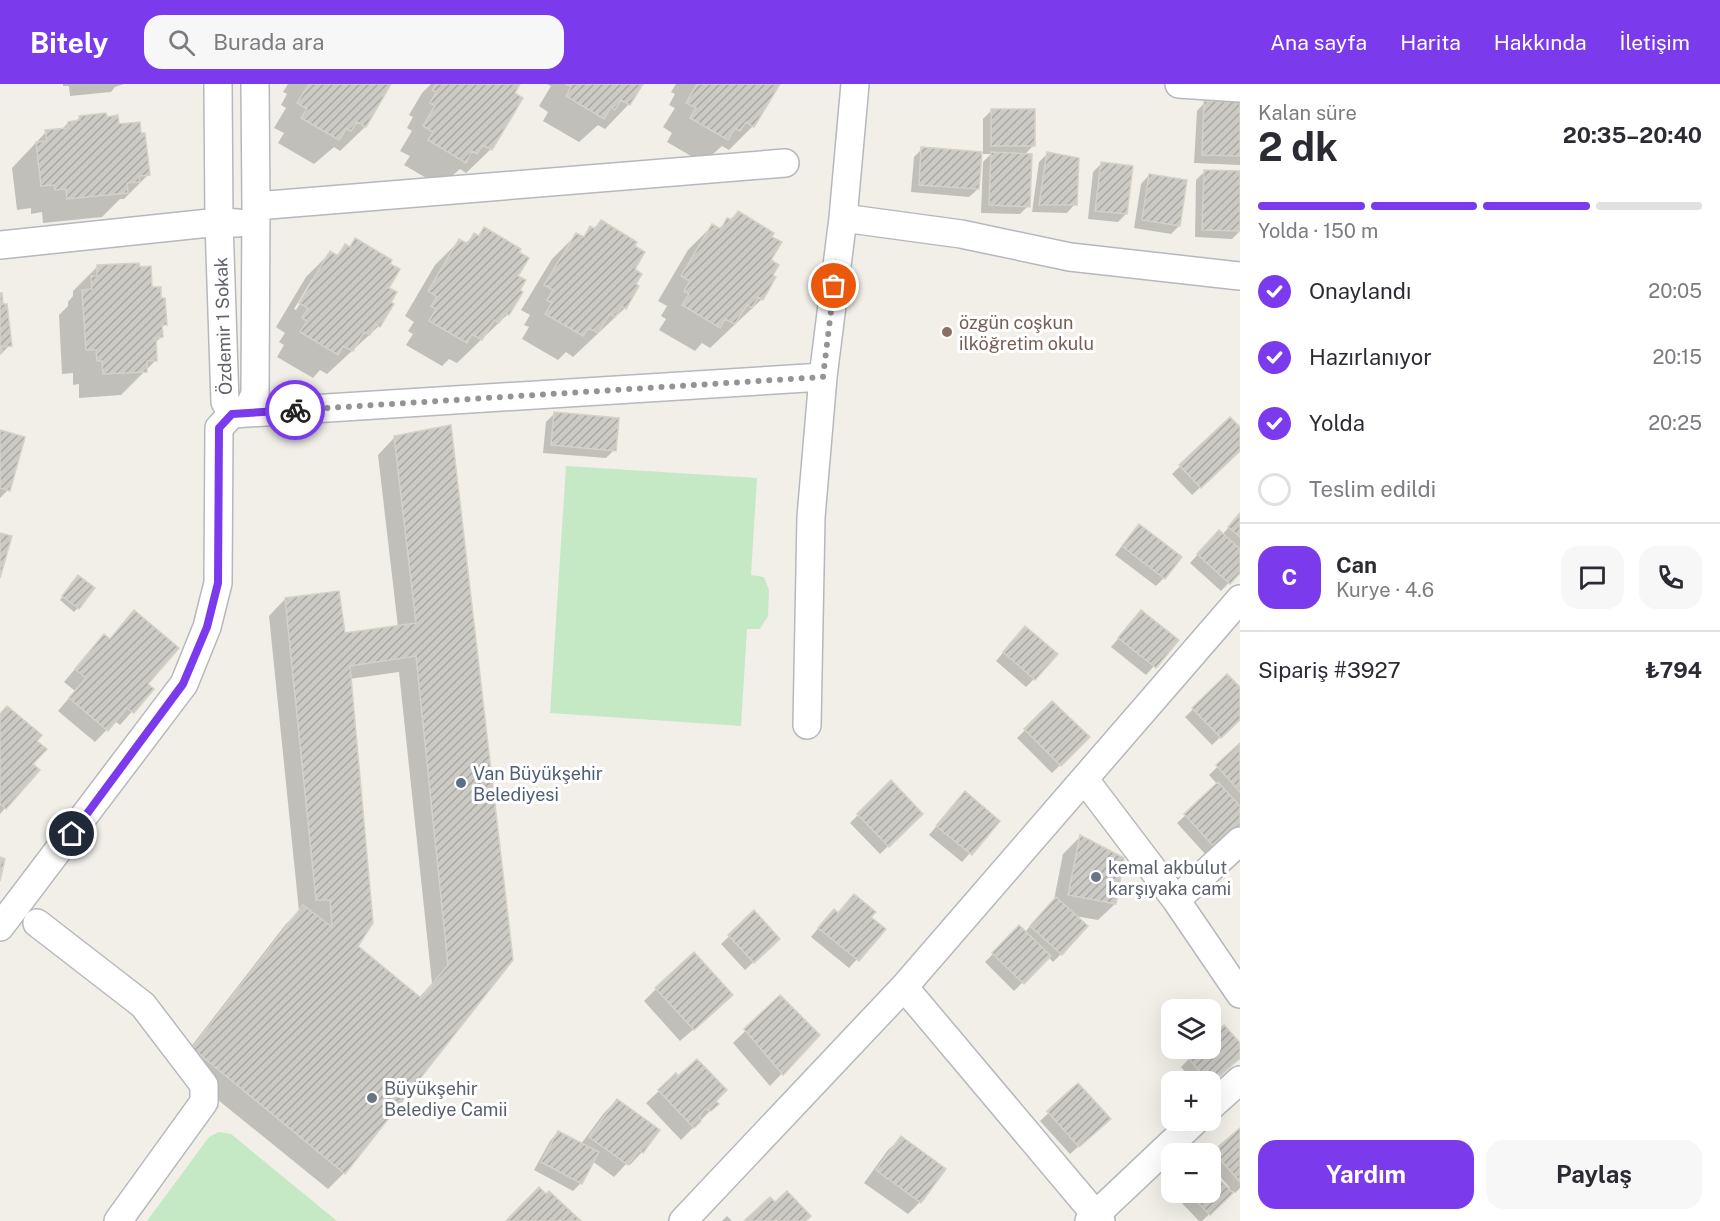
<!DOCTYPE html>
<html lang="tr">
<meta charset="utf-8">
<style>
body{margin:0;font-family:"Public Sans",sans-serif;background:#f7f7f7;color:#2b2b33;height:100vh;display:flex;flex-direction:column;font-size:22px;white-space:nowrap}
*{box-sizing:border-box;margin:0}
p{font-size:20px;color:#7c7c81}
.icon{flex:none;width:33px;height:33px;fill:none;stroke:currentColor;stroke-width:2;stroke-linecap:round;stroke-linejoin:round}
.map{position:relative;flex:1;overflow:hidden}
.panel{display:flex;flex-direction:column;background:#fff;width:480px}
.panel>*{flex:none}
.fabs{position:absolute;left:1161px;top:915px;display:grid;gap:12px}
.fabs a{display:grid;place-items:center;width:60px;height:60px;border-radius:12px;background:#fff;box-shadow:0 6px 24px #0002;font-size:30px}
.pin{position:absolute;display:grid;place-items:center;width:51px;height:51px;color:#fff;margin:-26px;border:3px solid #fff;border-radius:50%;box-shadow:0 2px 6px #0007}
.courier{position:absolute;display:grid;place-items:center;width:60px;height:60px;margin:-30px;border:4px solid #7c3aed;border-radius:50%;background:#fff;color:#222;box-shadow:0 2px 8px #0007}
.summary em{font-style:normal;font-weight:700}
.summary div{display:flex;flex-direction:column-reverse}
.summary{display:flex;align-items:center;justify-content:space-between;height:102px;padding:0 18px}
h1{font-size:39px;font-weight:700;line-height:45px}
.bar{display:grid;grid-template-columns:repeat(4,1fr);gap:9px 6px;align-content:center;height:72px;padding:0 18px}
.bar i{height:8px;border-radius:4px;background:#e1e1e2}
.bar .current{background:#7c3aed}
.bar p{grid-column:span 4}
.line{display:flex;align-items:center;gap:15px;padding:0 18px;border-top:2px solid #e1e1e2}
.line div{flex:1}
.round{display:grid;place-items:center;flex:none;width:63px;height:63px;border-radius:18px;background:#f7f7f7}
ol{padding:0 18px;list-style:none}
li{display:flex;align-items:center;gap:18px;height:66px}
li p{margin-inline-start:auto}
li .icon{padding:6px;border-radius:50%;background:#7c3aed;color:#fff;stroke-width:4}
li:last-child{color:#7c7c81}
li i{width:33px;height:33px;border:3px solid #e1e1e2;border-radius:50%}
.primary-button{display:flex;gap:12px;margin-top:auto;padding:12px 18px}
.primary-button a{flex:1;height:69px;border-radius:18px;background:#7c3aed;color:#fff;font-size:24px;font-weight:700;line-height:69px;text-align:center}
.primary-button a+a{background:#f7f7f7;color:#2b2b33}
header{display:flex;align-items:center;gap:36px;box-sizing:border-box;height:84px;padding:0 30px;background:#7c3aed;color:#fff}
header strong{font-size:28px}
nav{display:flex;gap:33px;margin-inline-start:auto;font-size:21px}
.search{width:420px;height:54px;background:#f7f7f7;display:flex;align-items:center;gap:15px;box-sizing:border-box;padding:0 21px;border-radius:18px;color:#7c7c81;font-size:22px}
main{display:flex;flex:1;min-height:0}
.map>svg:first-child{display:block}
.green{fill:#c5e8c5}
.shadow{fill:#0003;fill-rule:evenodd}
.building{fill:url(#building-hatch);stroke:#d6d1c6;stroke-width:1.5;fill-rule:evenodd}
.lines{fill:none;stroke-linecap:round;stroke-linejoin:round}
.minor-casing{stroke:#b5b8bc;stroke-width:30}
.minor{stroke:#fff;stroke-width:27}
.done{stroke:#929495;stroke-width:6;stroke-dasharray:0 10.8}
.route{stroke:#7c3aed;stroke-width:8}
.education-dot{fill:#8d6e63;stroke:#fff;stroke-width:2}
.service-dot{fill:#5c6f8a;stroke:#fff;stroke-width:2}
.worship-dot{fill:#6b7280;stroke:#fff;stroke-width:2}
.labels{text-anchor:middle;dominant-baseline:central;stroke-width:6;stroke-linejoin:round;paint-order:stroke}
.education-label{font-size:18px;fill:#785e54;stroke:#fff;text-anchor:start}
.street-label{font-size:18px;fill:#5f6368;stroke:#fff}
.service-label{font-size:18px;fill:#4e5e75;stroke:#fff;text-anchor:start}
.worship-label{font-size:18px;fill:#5b616d;stroke:#fff;text-anchor:start}
</style>
<header>
<strong>Bitely</strong>
<div class="search"><svg class="icon" aria-label="search" viewBox="0 0 24 24"><circle cx="10" cy="10" r="6"/><path d="M15 15l6 6"/></svg>Burada ara</div>
<nav><a>Ana sayfa</a><a>Harita</a><a>Hakkında</a><a>İletişim</a></nav>
</header>
<main>
<div class="map">
<svg width="1240" height="1137" viewBox="0 0 1240 1137">
<defs>
<pattern id="building-hatch" width="6" height="6" patternUnits="userSpaceOnUse" patternTransform="scale(1.5)"><rect width="6" height="6" fill="#cccac5"/><path d="M-1 1l2-2M0 6l6-6M5 7l2-2" fill="none" stroke="#a9a8a4"/></pattern>
</defs>
<rect width="100%" height="100%" fill="#f1efe8"/>
<path class="green" d="M566,382l191,12 -6,97 13,2 5,13 -1,26 -8,13h-13l-6,97 -191,-13z
M219,1048l12,2 106,87h-190l62,-84z"/>
<path class="shadow" d="M63,0h61l-9,3 -4,5 -41,4 -1,-10h-6z
M288,0h102l-25,43 -25,24 -6,-4 -20,17 -36,-21 6,-10 -10,-5 12,-20 -5,-3 6,-11 -4,-2z
M431,0h87l-27,65 -25,24 -6,-4 -20,17 -36,-21 6,-9 -10,-5 12,-20 -5,-3 6,-11 -4,-2 13,-22z
M547,0h94l-12,20 -24,25 -7,-4 -19,17 -36,-21 5,-9 -9,-6 12,-20z
M676,0h102l-25,42 -24,24 -7,-4 -19,17 -36,-21 5,-9 -9,-6 12,-19 -6,-3 6,-11 -4,-2z
M1205,18l35,2v61l-46,-2 3,-52z
M991,27l43,34 -10,10 4,51 -8,8 -39,-1 2,-51 8,-8h-11l-2,35 -9,8 -58,-5 3,-35 8,-8 61,5v-35z
M80,33l25,1 12,8 31,49 -24,24h-4l-18,18 -59,6 -1,-11 -11,2v-6l-14,2 -5,-42 34,-36 15,-2 7,-7 7,-1z
M1047,70l28,50 -8,9 -35,-1 7,-50z
M1101,80l25,50 -8,8 -30,-3 5,-47z
M1205,87l35,2v58l-8,8 -37,-2 1,-57z
M1149,91l30,51 -8,8 -37,-6 7,-44z
M738,129l31,48 -7,38 -52,49 -8,-5 -7,8 -36,-21 7,-11 -5,-3 6,-10 -9,-5 30,-51 25,-25 5,4z
M601,138l33,24 -1,24 -8,38 -52,49 -7,-5 -8,8 -36,-21 7,-12 -5,-2 6,-10 -9,-5 31,-51 24,-24 5,3z
M485,145l23,85 -51,49 -8,-4 -7,7 -36,-21 7,-11 -5,-3 6,-9 -9,-6 30,-51 24,-24 6,3 9,-9 3,1z
M356,156l31,48 -8,38 -52,48 -7,-4 -7,8 -36,-21 7,-12 -5,-3 6,-9 -9,-6 30,-50 24,-24 6,3 9,-10 3,2zM312,195h3l-19,31 -2,-1z
M97,183l54,22 9,11 5,24 -4,5v8l-6,6 1,17 -35,35 -42,3v-14l-6,1v-12l-11,1 -3,-59 9,-9v-4l5,-6v-5z
M0,210l10,51 -10,10z
M554,330l60,36 -8,8 -63,-5 3,-31z
M1230,335l10,10v21l-48,45 -20,-21z
M0,348l8,58 -8,8z
M394,354l117,522 -167,213 -16,16 -152,-123 110,-142 13,-13 -30,-295 16,-17 59,36 54,-8 -20,-172zM399,588l33,311 -13,15 -63,-52 -7,-267z
M1240,430v57l-19,20 -31,-28 21,-23 11,-5z
M1131,450l33,44 -8,8 -41,-31z
M75,497l3,27 -4,4 -14,-12z
M134,528l12,72 6,5 -32,36 -5,-4 -20,21 -37,-31 17,-20 -11,-9 28,-33 17,-9z
M1141,528l36,28 -31,35 -35,-28z
M1017,552l17,43 -8,8 -30,-26z
M1227,592l13,13v29l-28,27 -27,-28z
M1053,619l35,34 -36,36 -35,-35z
M0,631l35,26 -4,24 7,5 -38,44z
M1240,661v79l-34,31 -29,-32 41,-38 -9,-10z
M891,698l30,32 -41,40 -30,-31z
M957,718l41,19 -36,41 -33,-27z
M1080,753l35,67 -17,16 -23,-4 -14,38 -8,8 -5,-5 -34,34 -29,-29 34,-35 5,6 30,-33 9,-46z
M754,829l16,34 -25,23 -24,-26z
M837,831l32,2 15,12 -35,39 -38,-31 14,-17z
M656,905l62,19 -38,33 -36,-40z
M780,913l38,38 -48,51 -37,-43z
M1224,944l16,17v12l-30,27v-2h-16l-13,-15 8,-8 21,-11z
M1078,1001l22,42 -30,27 -30,-33z
M659,1007l55,10 3,3 -36,36 -35,-37z
M617,1016l25,52 -12,13 -3,-2 -13,14 -22,-16 -11,22 -8,8 -39,-21 16,-29 8,-9 23,12 23,-31z
M1240,1046v58l-5,5 -2,-2 -31,30h-3l-24,-25 3,-4h32l20,-4 -20,-23v-9z
M901,1054l19,64 -12,12 -44,-31 24,-33z
M727,1132l5,5h-10z"/>
<path class="building" d="M309,0h82l-25,43 -9,-5 -6,9 -5,-2 -7,11 -38,-22 6,-9 -10,-6z
M436,0h84l-5,9 8,5 -31,52 -9,-5 -6,9 -5,-3 -6,12 -38,-23 5,-8 -10,-6 12,-20 -5,-3 6,-11 -4,-2z
M566,0h77l-13,21 -9,-5 -6,10 -4,-3 -7,12 -38,-23 5,-9z
M697,0h83l-26,43 -8,-5 -6,9 -5,-3 -7,12 -38,-22 6,-10 -10,-5z
M1204,17l36,1v54l-38,-1z
M991,25h44v37h-44z
M106,29l1,4 11,-2 1,9 21,-2 1,11h4l5,42 -11,1 1,6 -13,1 1,10 -61,6 -1,-10 -11,1 -1,-5 -13,1 -5,-44 11,-1 -2,-11 23,-2v-6l12,-2 -1,-4z
M921,63l61,5 -3,37 -60,-4z
M991,68l41,2 -2,53 -41,-2z
M1047,68l32,6 -2,47h-38z
M1101,78l32,4 -6,48 -32,-3z
M1204,86l36,1v60l-38,-1z
M1149,90l38,6 -7,46 -38,-6z
M738,127l36,22 -2,4 10,5 -11,18 8,5 -6,10 3,2 -13,23 -5,-3 -6,11 -5,-3 -12,19 -10,-5 -5,9 -38,-23 7,-11 -5,-3 6,-10 -9,-5 31,-52 9,5 6,-11 5,2z
M601,136l36,22 -2,4 10,6 -10,17 7,5 -6,10 3,2 -13,23 -4,-3 -7,11 -5,-3 -12,19 -9,-5 -6,8 -38,-22 7,-11 -5,-3 6,-10 -9,-5 32,-52 8,4 6,-11 5,3z
M484,143l37,22 -2,3 10,6 -11,18 8,4 -6,10 3,2 -14,23 -4,-2 -6,10 -5,-3 -12,20 -10,-6 -5,9 -38,-22 7,-12 -5,-3 6,-9 -9,-6 31,-52 9,5 6,-11 5,3z
M355,154l37,22 -2,4 10,5 -11,19 8,4 -6,10 3,2 -14,23 -4,-3 -6,11 -6,-3 -11,19 -10,-5 -5,9 -38,-23 7,-11 -5,-3 6,-10 -9,-5 31,-52 8,5 7,-12 5,3z
M139,179l1,4 11,-1 1,21h9v11h4l2,27h-5l1,12 -7,1 1,23h-10v11l-44,2 -1,-13h-5l-1,-11h-10l-4,-60 10,-1 -1,-13h6v-11z
M0,209h2l1,11h4l5,42 -11,1 1,6h-2z
M554,328l65,6 -3,33 -65,-6z
M1230,333l10,10v24l-39,37 -22,-23z
M451,341l62,535 -168,214 -153,-126 111,-143 29,22 -2,-27h-14l-31,-302 54,-7 6,42 71,-10 -22,-187zM416,572l32,309 -27,33 -63,-52 15,-23 -23,-257z
M0,346l25,7 -15,54 -10,-3z
M1240,429v24l-12,-10z
M1139,440l43,33 -17,22 -43,-33z
M1219,446l21,19v24l-10,11 -33,-30z
M0,449l12,3 -12,42z
M78,491l17,13 -16,21 -17,-13z
M134,526l45,38 -31,36 6,5 -20,24 -7,-5 -19,23 -39,-33 17,-20 -11,-9 29,-35 6,5z
M1141,526l38,30 -23,28 -38,-30z
M1025,542l33,28 -23,26 -32,-28z
M1227,590l13,13v33l-19,18 -29,-30z
M1052,617l38,36 -29,29 -37,-37z
M7,622l35,29 -5,6 10,8 -14,15 7,6 -34,39 -6,-5v-90z
M1240,659v49l-24,-27z
M891,696l32,34 -34,33 -32,-33z
M1218,698l22,24v19l-25,23 -31,-34z
M965,707l35,30 -28,34 -36,-29z
M1080,751l44,23 -8,46 -48,-9z
M0,773l5,2 -5,22z
M854,810l22,18 -5,5 15,12 -27,32 -41,-33 16,-19 4,4z
M1056,813l32,29 -26,29 -32,-29z
M754,826l26,29 -26,24 -26,-28z
M1019,841l32,31 -27,28 -32,-31z
M694,868l39,43 -39,35 -39,-42z
M780,911l40,40 -37,40 -39,-46z
M1224,941l16,18v15l-29,26 -23,-26 10,-10h12v-10z
M697,975l30,31 -11,11 3,3 -8,7 -6,-2 -5,6 1,6 -7,7 -36,-38 18,-17 2,3z
M1078,999l33,36 -32,28 -32,-36z
M617,1015l43,31 -17,23 -4,-3 -11,15 -39,-28z
M1240,1044v54l-27,-31z
M558,1047l41,21 -17,32 -41,-22z
M901,1052l45,33 -25,34 -45,-33z
M1210,1086l23,23 -23,22 -23,-23h23z
M539,1103l7,7 3,-3 32,30h-75z
M787,1107l24,25 -5,5h-62l26,-24 5,5z"/>
<g class="lines">
<g class="minor-casing">
<path id="minor" d="M1179,0l61,4
M256,122l529,-43
M843,134l118,16 109,23 170,19
M0,161l219,-23 19,1
M246,329l9,-19 1,-188 -1,-122
M232,330l591,-37
M807,641l4,-208 12,-140 20,-159 12,-134
M1085,696l91,120
M1240,757l-64,59 64,94
M37,839l106,82 61,80v17l-86,119
M0,843l184,-243 23,-57 11,-44 1,-155 13,-14 -7,-12 -6,-180 -1,-138
M904,903l197,234
M1210,1023l30,-27
M683,1137l221,-234 336,-388
M1089,1137l107,-101"/>
</g>
<use href="#minor" class="minor"/>
</g>
<g class="lines">
<path class="done" d="M295,326l528,-33 11,-91"/>
<path class="route" d="M72,750l111,-150 24,-57 11,-44 1,-155 13,-14 63,-4"/>
</g>
<circle class="education-dot" cx="947" cy="248" r="6"/>
<circle class="service-dot" cx="461" cy="699" r="6"/>
<g class="worship-dot">
<circle cx="1096" cy="793" r="6"/>
<circle cx="372" cy="1014" r="6"/>
</g>
<g class="labels">
<g class="education-label">
<text x="959" y="238">özgün coşkun<tspan x="959" dy="21">ilköğretim okulu</tspan></text>
</g>
<g class="street-label">
<text transform="translate(223 242) rotate(-92)">Özdemir 1 Sokak</text>
</g>
<g class="service-label">
<text x="473" y="689">Van Büyükşehir<tspan x="473" dy="21">Belediyesi</tspan></text>
</g>
<g class="worship-label">
<text x="1108" y="783">kemal akbulut<tspan x="1108" dy="21">karşıyaka cami</tspan></text>
<text x="384" y="1004">Büyükşehir<tspan x="384" dy="21">Belediye Camii</tspan></text>
</g>
</g>
</svg>
<div class="fabs">
<a><svg class="icon" aria-label="layers" viewBox="0 0 24 24"><path d="M12 4l9 5-9 5-9-5zM3 14l9 5 9-5"/></svg></a>
<a>+</a>
<a>−</a>
</div>
<div class="pin" style="left:834px;top:202px;background:#ea580c"><svg class="icon" aria-label="bag" viewBox="0 0 24 24"><path d="M5 8h14l-1 12H6zM9 8a3 3 0 0 1 6 0"/></svg></div>
<div class="pin" style="left:72px;top:750px;background:#1f2937"><svg class="icon" aria-label="home" viewBox="0 0 24 24"><path d="M3 11l9-7 9 7M6 9v11h12V9"/></svg></div>
<div class="courier" style="left:295px;top:326px"><svg class="icon" aria-label="bike" viewBox="0 0 24 24"><circle cx="6" cy="16" r="4"/><circle cx="18" cy="16" r="4"/><path d="M6 16l4-8h5l3 8M10 8l3 8H6M13 5h3"/></svg></div>
</div>
<section class="panel">
<div class="summary"><div><h1>2 dk</h1><p>Kalan süre</p></div><em>20:35–20:40</em></div>
<div class="bar"><i class="current"></i><i class="current"></i><i class="current"></i><i></i><p>Yolda · 150 m</p></div>
<ol>
<li><svg class="icon" aria-label="check" viewBox="0 0 24 24"><path d="M5 12l5 5 9-10"/></svg>Onaylandı<p>20:05</p></li>
<li><svg class="icon" aria-label="check" viewBox="0 0 24 24"><path d="M5 12l5 5 9-10"/></svg>Hazırlanıyor<p>20:15</p></li>
<li><svg class="icon" aria-label="check" viewBox="0 0 24 24"><path d="M5 12l5 5 9-10"/></svg>Yolda<p>20:25</p></li>
<li><i></i>Teslim edildi</li>
</ol>
<div class="line" style="height:108px"><b class="round" style="background:#7c3aed;color:#fff">C</b><div><b>Can</b><p>Kurye · 4.6</p></div><a class="round"><svg class="icon" aria-label="chat" viewBox="0 0 24 24"><path d="M4 5h16v11H9l-5 4z"/></svg></a><a class="round"><svg class="icon" aria-label="phone" viewBox="0 0 24 24"><path d="M5 4h4l2 5-3 2q2 4 5 5l2-3 5 2v4C11 20 4 13 5 4z"/></svg></a></div>
<div class="line" style="height:78px"><div>Sipariş #3927</div><b>₺794</b></div>
<div class="primary-button"><a>Yardım</a><a>Paylaş</a></div>
</section>
</main>
